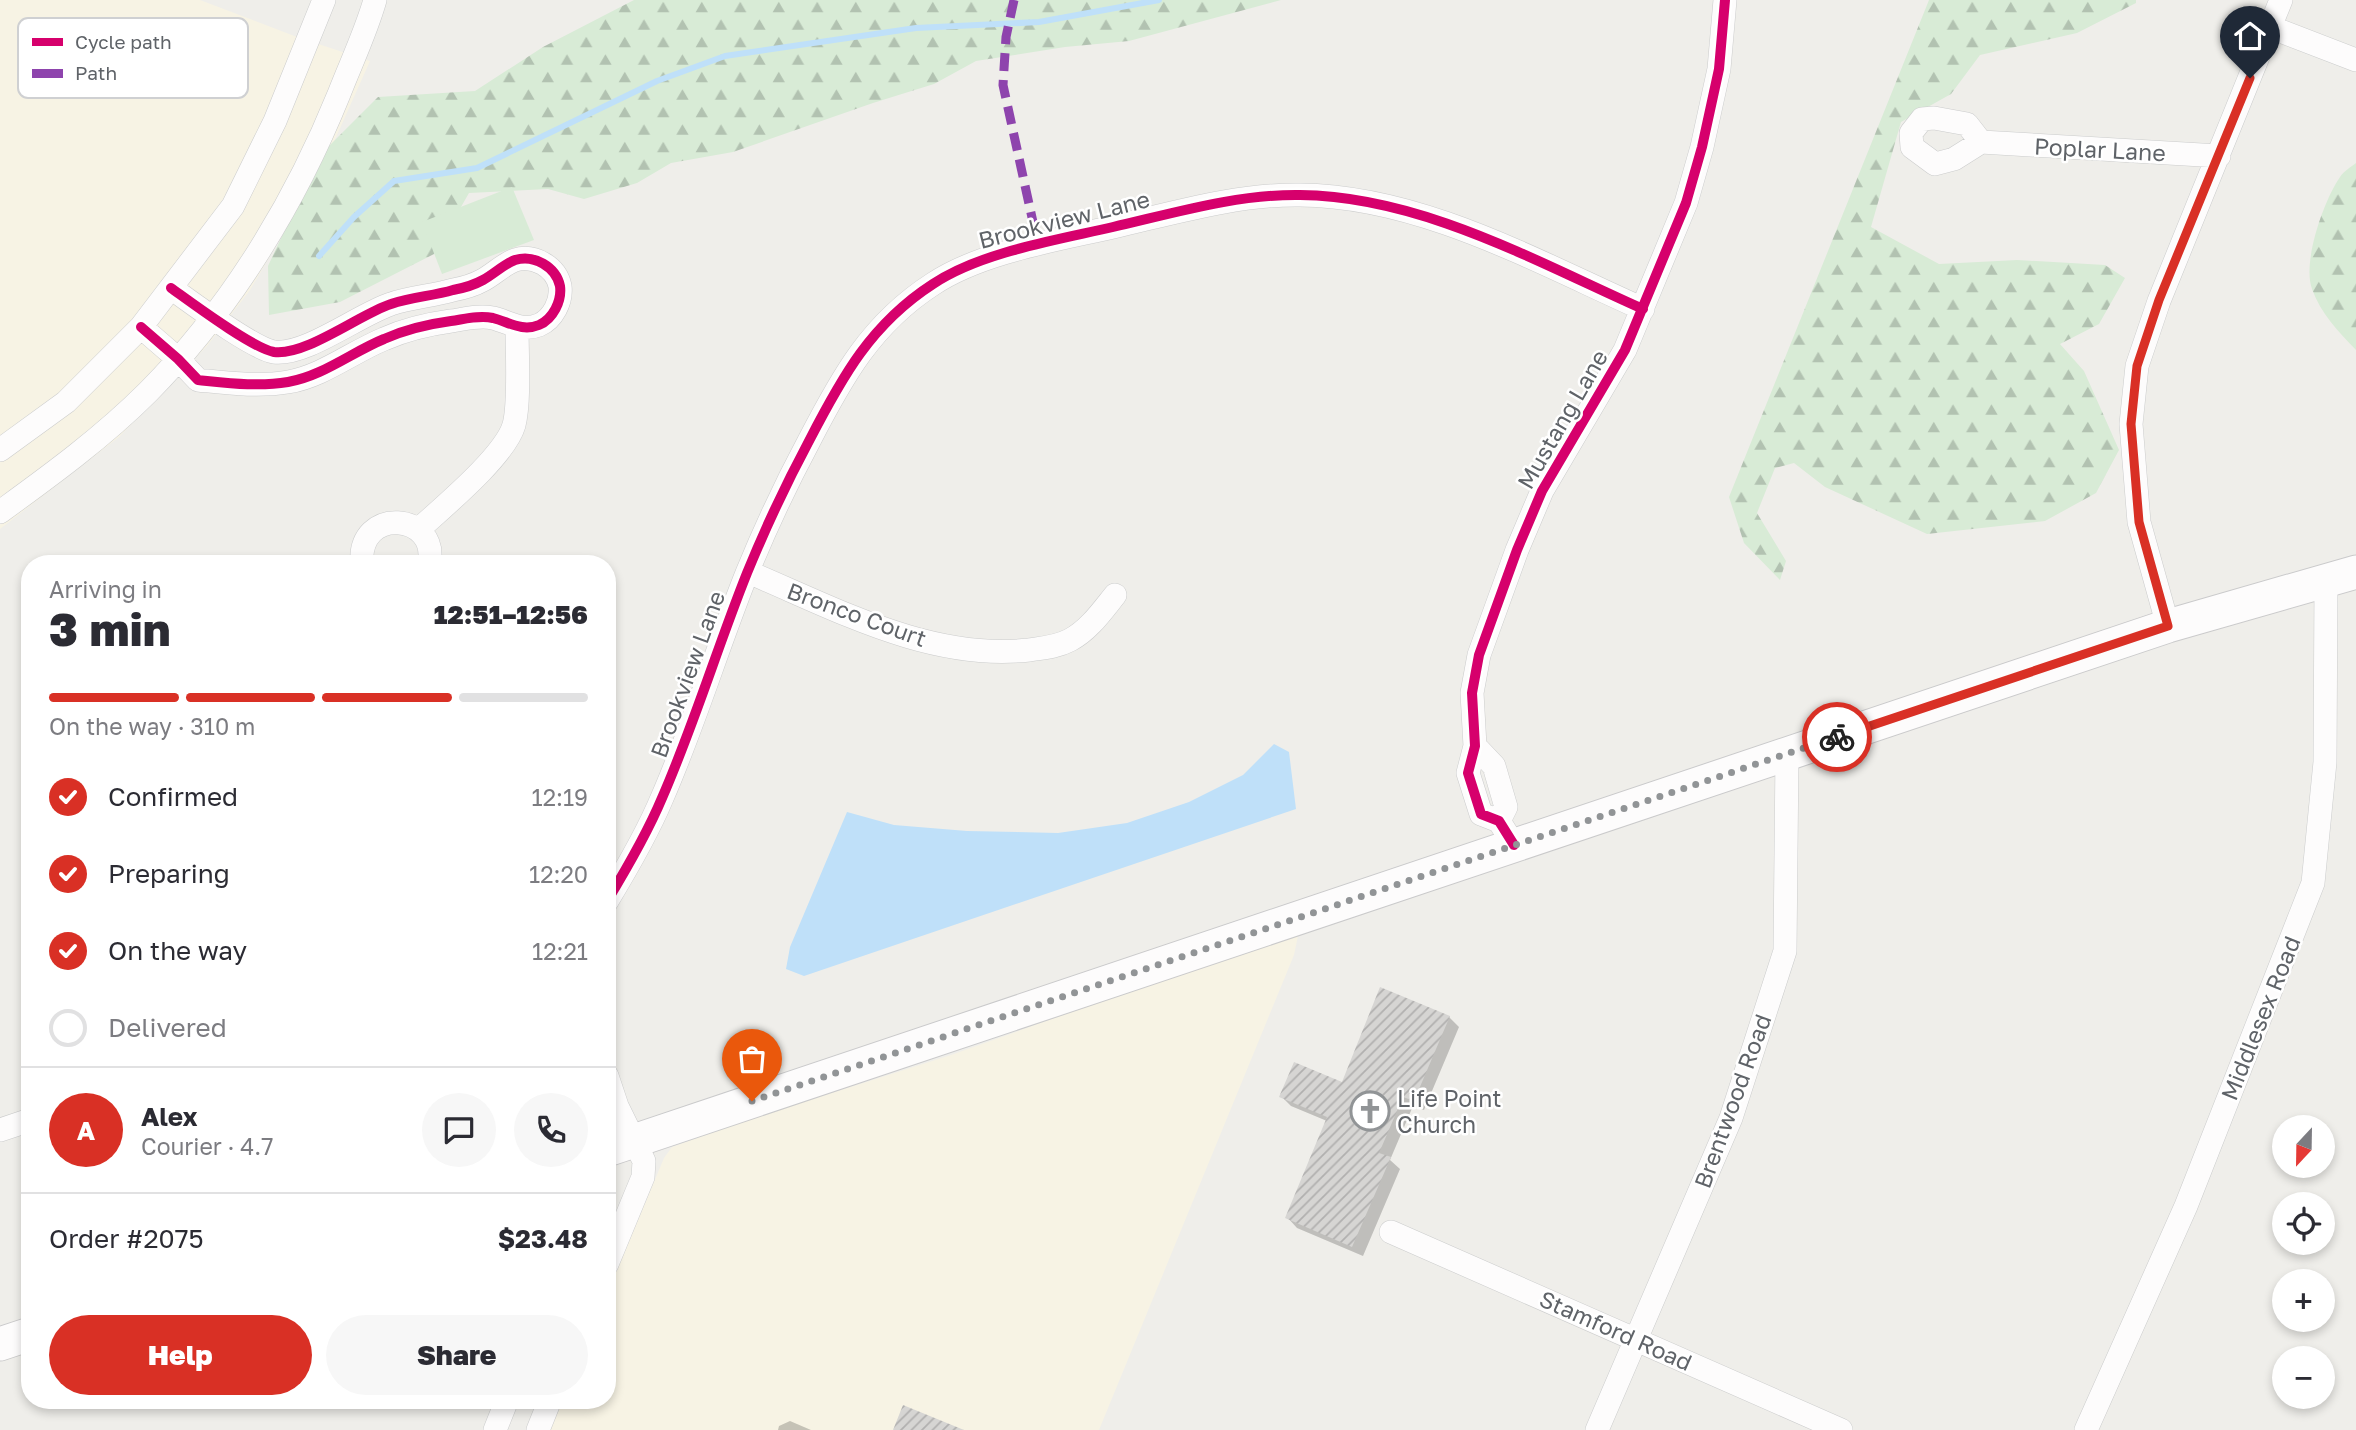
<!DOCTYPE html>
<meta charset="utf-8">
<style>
body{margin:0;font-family:"Golos Text",sans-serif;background:#f7f7f7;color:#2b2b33;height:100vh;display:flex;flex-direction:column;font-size:26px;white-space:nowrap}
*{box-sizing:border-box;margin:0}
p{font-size:23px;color:#7c7c81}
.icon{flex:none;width:38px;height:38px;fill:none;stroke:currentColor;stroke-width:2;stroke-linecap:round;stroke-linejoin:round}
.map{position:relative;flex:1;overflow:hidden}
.panel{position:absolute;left:21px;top:555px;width:595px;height:854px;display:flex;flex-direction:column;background:#fff;border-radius:28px;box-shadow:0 4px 10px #0003}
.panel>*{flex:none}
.needle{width:46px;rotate:202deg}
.controls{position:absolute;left:2272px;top:1115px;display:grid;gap:14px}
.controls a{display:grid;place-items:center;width:63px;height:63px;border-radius:50%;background:#fff;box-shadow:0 4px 10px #0003;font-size:35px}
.pin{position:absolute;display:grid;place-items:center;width:60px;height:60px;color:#fff;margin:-72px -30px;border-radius:50% 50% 50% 0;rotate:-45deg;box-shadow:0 0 7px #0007}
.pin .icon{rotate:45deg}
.courier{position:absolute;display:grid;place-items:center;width:70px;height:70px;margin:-35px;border:5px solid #d93025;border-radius:50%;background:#fff;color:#222;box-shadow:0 2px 9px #0007}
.summary em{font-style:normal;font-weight:800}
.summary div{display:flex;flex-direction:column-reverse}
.summary{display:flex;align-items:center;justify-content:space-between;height:119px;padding:0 28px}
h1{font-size:46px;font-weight:800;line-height:52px}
.bar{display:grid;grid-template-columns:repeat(4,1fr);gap:10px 7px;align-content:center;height:84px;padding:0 28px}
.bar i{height:9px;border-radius:5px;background:#e1e1e2}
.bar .current{background:#d93025}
.bar p{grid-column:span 4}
.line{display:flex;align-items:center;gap:18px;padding:0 28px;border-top:2px solid #e1e1e2}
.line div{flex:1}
.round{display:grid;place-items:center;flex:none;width:74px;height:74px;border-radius:37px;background:#f7f7f7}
ol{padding:0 28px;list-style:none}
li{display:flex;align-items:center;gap:21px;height:77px}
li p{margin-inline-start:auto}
li .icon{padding:7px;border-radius:50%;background:#d93025;color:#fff;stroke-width:4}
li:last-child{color:#7c7c81}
li i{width:38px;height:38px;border:4px solid #e1e1e2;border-radius:50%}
.action{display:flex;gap:14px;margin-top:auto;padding:14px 28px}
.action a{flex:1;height:80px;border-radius:42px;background:#d93025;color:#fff;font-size:28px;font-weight:800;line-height:80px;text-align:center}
.action a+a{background:#f7f7f7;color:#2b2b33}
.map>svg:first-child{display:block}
.commercial{fill:#f7f3e4}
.forest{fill:url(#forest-firs)}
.pitch{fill:#d8ebd6}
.water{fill:#bfe0f9}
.shadow{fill:#0003}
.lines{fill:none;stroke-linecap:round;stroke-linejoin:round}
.stream{stroke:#bfe0f9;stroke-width:6}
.building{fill:url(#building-hatch)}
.minor-casing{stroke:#cbcccc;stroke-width:24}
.secondary-casing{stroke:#cacacb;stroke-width:35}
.minor{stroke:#fdfcfc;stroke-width:23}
.secondary{stroke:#fdfcfc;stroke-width:33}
.quiet{stroke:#8e44ad;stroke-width:9;stroke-dasharray:18 9;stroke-linecap:butt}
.cycleway-casing{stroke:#fff;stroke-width:15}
.cycleway{stroke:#d6006c;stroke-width:10}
.done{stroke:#919496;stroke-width:7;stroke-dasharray:0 12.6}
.route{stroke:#d93025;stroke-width:9}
.labels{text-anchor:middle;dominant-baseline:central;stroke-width:5;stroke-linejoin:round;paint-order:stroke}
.street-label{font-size:23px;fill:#5f6368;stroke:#fff}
.poi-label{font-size:23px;fill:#5f6368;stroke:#fff;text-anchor:start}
.key{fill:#fff;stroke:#cfd0d2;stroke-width:2}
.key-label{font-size:19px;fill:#5f6368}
</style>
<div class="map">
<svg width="2356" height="1430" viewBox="0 0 2356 1430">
<defs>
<pattern id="forest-firs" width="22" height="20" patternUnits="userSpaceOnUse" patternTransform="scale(1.75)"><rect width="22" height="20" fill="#d8ebd6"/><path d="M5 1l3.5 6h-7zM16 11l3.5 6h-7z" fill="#b2c2b1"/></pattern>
<pattern id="building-hatch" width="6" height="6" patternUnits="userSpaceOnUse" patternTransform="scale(1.75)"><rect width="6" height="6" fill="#d6d5d3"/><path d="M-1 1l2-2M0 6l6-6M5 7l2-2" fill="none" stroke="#b1b0af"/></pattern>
</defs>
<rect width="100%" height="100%" fill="#efeeea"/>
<path class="commercial" d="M0,0h200l97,37 73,24 -46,103 -74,126 -43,56 -88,91 -119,92z
M1299,931l-5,24 -195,475h-549l13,-30h44v-106l57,-136 8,-11 81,-29 198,-63z"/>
<path class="forest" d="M634,0h647l-152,41 -64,6 -89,14 -42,23 -61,19 -140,49 -62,11 -34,20 -53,16 -36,-10 -79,4 -35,61 -94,48 -71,13 -1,-49 52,-111 58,-58 97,-6 68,-44z
M1929,0h207v3l-59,30 -97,22 -29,39 -50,28 -30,105 68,37 78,-4 88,5 20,13 -26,46 -39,20 24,27 35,79 -23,43 -51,28 -118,13 -102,-47 -31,-24 -19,5 -18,45 29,48 -6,19 -36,-37 -15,-46z
M2356,163v187c-18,-19 -35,-36 -44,-61 -10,-27 12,-89 28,-112 4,-6 11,-10 16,-14z"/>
<path class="pitch" d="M512,187l22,53 -92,34 -20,-52z"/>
<path class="water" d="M1274,744l15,8 7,57 -492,167 -18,-7 4,-22 57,-135 47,13 73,6 91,2 69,-10 62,-21 54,-27z"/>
<path class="shadow" d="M1449,1017l10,10 -35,83 -11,-4 -23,54 10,9 -37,87 -66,-28 -10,-11 40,-96 -36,-15 -10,-10 62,-12z
M790,1421l21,9h-33l1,-4z"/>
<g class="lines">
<path class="stream" d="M319,256l35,-39 40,-36 83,-13 180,-87 68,-25 191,-28 123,-6 120,-22"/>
</g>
<path class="building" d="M1380,987l70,29 -36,85 -11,-4 -24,56 12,4 -39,90 -67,-29 42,-101 -48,-20 15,-35 48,20z
M903,1405l61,25h-71z"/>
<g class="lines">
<g class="minor-casing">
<path id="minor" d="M2270,27l86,33
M1981,142l-14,-18 -33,-6 -12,1 -11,14 1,14 23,17 19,-5 27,-17 238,14
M141,327l37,32 20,21c30,3 60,7 90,2 35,-6 64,-30 96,-43 20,-9 45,-15 67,-18 14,-2 28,-6 42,-3 16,4 29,14 46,7 14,-6 23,-24 21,-39 -4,-19 -26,-32 -45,-26 -11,4 -21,14 -32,20 -9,5 -19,8 -30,10 -20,6 -42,7 -62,14 -31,10 -85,52 -117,48 -22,-4 -82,-49 -103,-64
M0,450l66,-48 75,-75 92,-121 42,-85 49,-121
M0,512c51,-37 103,-75 148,-120 83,-84 147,-189 191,-298 12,-31 27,-62 36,-94
M418,530c25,-23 87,-74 96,-105 6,-22 3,-73 3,-98
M362,564c-5,-59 78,-51 67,0
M748,572c88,37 182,89 281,78 14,-2 28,-3 41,-10 19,-10 32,-29 45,-45
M2168,626l-29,-104 -8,-98 6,-58 22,-65 122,-301
M1475,746l19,20 12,41 -7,14
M1514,845l-15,-24 -18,-7 -13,-41 7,-27 -3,-53 7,-38 38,-105 25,-59 83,-141 61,-147 16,-56 17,-78 6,-69
M607,901c20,-33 40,-67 55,-103 32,-73 55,-150 85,-225 18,-44 39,-89 62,-132 33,-64 62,-117 124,-157 48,-32 124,-44 180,-57 61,-14 124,-33 187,-32 120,1 235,66 343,114
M607,1076l10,30 27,55 -1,16 -36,87
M0,1130l30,-10
M1391,1232l450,198
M495,1430l12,-30
M538,1430l12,-30
M1597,1430l134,-312 54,-167 2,-197
M2086,1430l100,-224 127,-323 12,-121 1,-180"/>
</g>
<g class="secondary-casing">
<path id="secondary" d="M607,1150l1561,-524 188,-54
M0,1344l30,-10"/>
</g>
<use href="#minor" class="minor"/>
<use href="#secondary" class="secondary"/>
<path class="quiet" d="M1014,0l-8,37 -3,48 35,160"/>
<g class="cycleway-casing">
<path id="cycleway" d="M141,327l37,32 20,21c30,3 60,7 90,2 35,-6 64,-30 96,-43 20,-9 45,-15 67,-18 14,-2 28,-6 42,-3 16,4 29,14 46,7 14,-6 23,-24 21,-39 -4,-19 -26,-32 -45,-26 -11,4 -21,14 -32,20 -9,5 -19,8 -30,10 -20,6 -42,7 -62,14 -31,10 -85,52 -117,48 -22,-4 -82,-49 -103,-64
M1514,845l-15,-24 -18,-7 -13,-41 7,-27 -3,-53 7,-38 38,-105 25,-59 83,-141 61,-147 16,-56 17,-78 6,-69
M607,901c20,-33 40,-67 55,-103 32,-73 55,-150 85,-225 18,-44 39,-89 62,-132 33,-64 62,-117 124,-157 48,-32 124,-44 180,-57 61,-14 124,-33 187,-32 120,1 235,66 343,114"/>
</g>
<use href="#cycleway" class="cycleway"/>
</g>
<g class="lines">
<path class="done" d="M752,1101l1085,-364"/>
<path class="route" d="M1837,737l331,-111 -29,-104 -8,-98 6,-58 22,-66 91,-222"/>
</g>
<defs>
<g id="church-ring" transform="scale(2.0125)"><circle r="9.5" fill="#fff" stroke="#919496" stroke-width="1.5"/><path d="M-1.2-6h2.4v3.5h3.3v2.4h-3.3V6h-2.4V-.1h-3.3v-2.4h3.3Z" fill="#919496"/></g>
</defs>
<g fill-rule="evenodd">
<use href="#church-ring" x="1370" y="1111"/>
</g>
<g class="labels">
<g class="street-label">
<text transform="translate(2100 149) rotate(3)">Poplar Lane</text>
<text transform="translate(1064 219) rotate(-14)">Brookview Lane</text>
<text transform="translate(1562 419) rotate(-60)">Mustang Lane</text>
<text transform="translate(857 614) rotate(20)">Bronco Court</text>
<text transform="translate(687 674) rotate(-70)">Brookview Lane</text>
<text transform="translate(2260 1018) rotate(-68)">Middlesex Road</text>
<text transform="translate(1732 1101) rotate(-70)">Brentwood Road</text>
<text transform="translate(1616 1330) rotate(24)">Stamford Road</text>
</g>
<g class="poi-label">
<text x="1397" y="1098">Life Point<tspan x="1397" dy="26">Church</tspan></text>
</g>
</g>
<rect x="18" y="18" width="230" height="80" rx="10" class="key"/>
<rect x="32" y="38" width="31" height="8" fill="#d6006c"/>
<rect x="32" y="69" width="31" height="9" fill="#8e44ad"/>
<g class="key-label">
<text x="75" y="49">Cycle path</text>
<text x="75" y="80">Path</text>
</g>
</svg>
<div class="controls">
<a><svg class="needle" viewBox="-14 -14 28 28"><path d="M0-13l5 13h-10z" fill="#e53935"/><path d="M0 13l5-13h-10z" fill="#7c7c81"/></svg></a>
<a><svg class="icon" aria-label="locate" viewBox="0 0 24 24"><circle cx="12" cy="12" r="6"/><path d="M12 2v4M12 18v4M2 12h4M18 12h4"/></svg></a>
<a>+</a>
<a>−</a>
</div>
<div class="pin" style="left:752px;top:1101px;background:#ea580c"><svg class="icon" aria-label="bag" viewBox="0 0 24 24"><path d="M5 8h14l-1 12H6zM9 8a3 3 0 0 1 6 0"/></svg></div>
<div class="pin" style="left:2250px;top:78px;background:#1f2937"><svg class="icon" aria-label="home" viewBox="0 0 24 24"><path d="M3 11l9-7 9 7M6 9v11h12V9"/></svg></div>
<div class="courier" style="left:1837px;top:737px"><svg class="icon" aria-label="bike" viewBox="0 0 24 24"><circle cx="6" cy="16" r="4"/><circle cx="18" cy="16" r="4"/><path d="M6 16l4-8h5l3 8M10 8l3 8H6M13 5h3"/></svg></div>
<section class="panel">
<div class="summary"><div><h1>3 min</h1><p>Arriving in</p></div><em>12:51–12:56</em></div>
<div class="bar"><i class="current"></i><i class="current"></i><i class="current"></i><i></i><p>On the way · 310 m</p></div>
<ol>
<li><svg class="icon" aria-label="check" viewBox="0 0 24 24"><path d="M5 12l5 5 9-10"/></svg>Confirmed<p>12:19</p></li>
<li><svg class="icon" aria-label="check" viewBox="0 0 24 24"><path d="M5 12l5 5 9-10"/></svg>Preparing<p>12:20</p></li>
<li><svg class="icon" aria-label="check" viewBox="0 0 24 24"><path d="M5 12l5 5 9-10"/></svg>On the way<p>12:21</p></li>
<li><i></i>Delivered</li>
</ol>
<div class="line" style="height:126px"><b class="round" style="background:#d93025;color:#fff">A</b><div><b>Alex</b><p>Courier · 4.7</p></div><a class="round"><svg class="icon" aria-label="chat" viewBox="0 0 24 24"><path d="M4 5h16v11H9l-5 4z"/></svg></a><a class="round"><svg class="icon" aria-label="phone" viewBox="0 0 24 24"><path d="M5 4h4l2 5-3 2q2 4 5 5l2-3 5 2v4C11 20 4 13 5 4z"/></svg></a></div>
<div class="line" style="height:91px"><div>Order #2075</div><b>$23.48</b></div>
<div class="action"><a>Help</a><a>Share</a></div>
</section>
</div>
